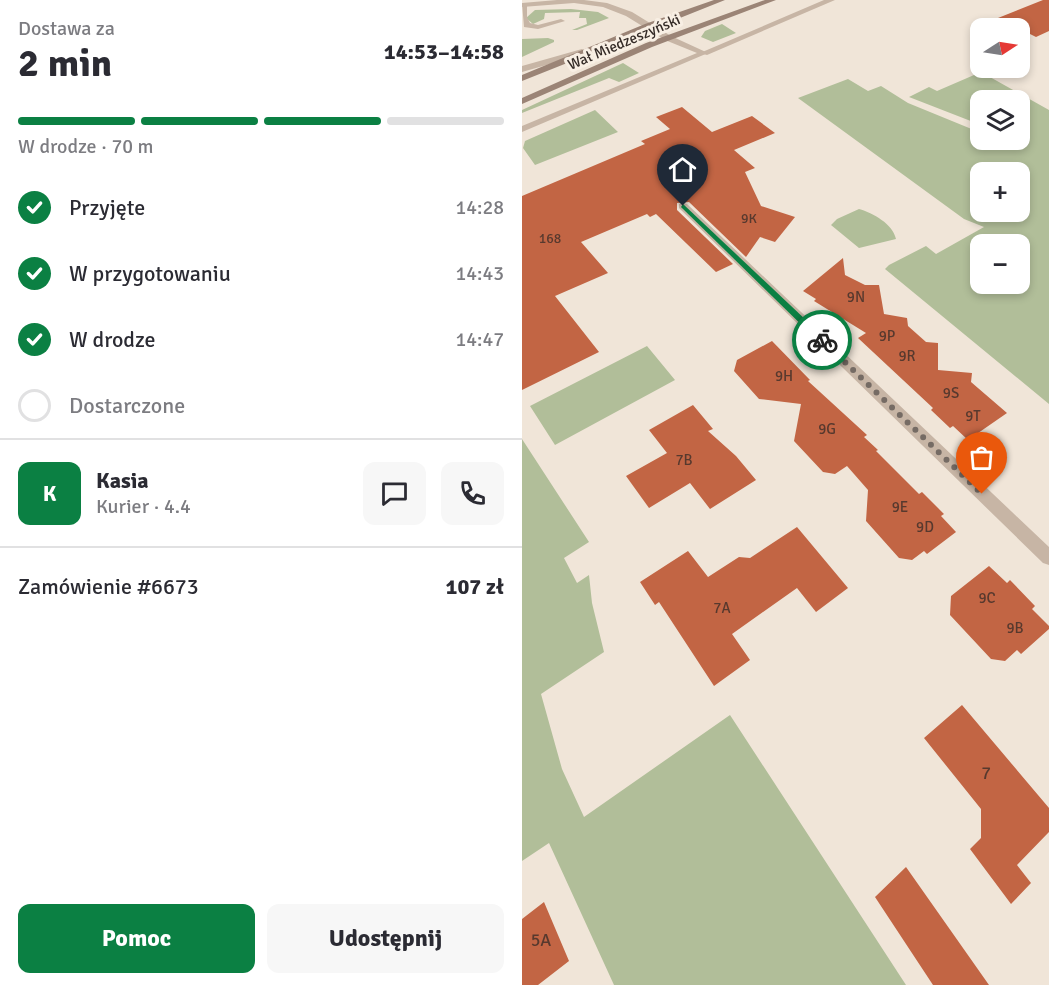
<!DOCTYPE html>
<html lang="pl">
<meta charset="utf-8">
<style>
body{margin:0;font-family:Signika,sans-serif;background:#f7f7f7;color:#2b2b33;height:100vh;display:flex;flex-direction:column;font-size:22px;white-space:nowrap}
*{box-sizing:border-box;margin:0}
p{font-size:20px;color:#7c7c81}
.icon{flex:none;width:33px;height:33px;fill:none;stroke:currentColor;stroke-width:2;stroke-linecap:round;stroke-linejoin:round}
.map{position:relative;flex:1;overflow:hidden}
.drawer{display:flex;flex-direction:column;background:#fff;width:522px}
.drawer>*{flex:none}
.needle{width:39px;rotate:78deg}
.tools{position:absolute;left:448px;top:18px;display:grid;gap:12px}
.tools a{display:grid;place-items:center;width:60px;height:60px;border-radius:12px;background:#fff;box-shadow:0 3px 9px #0003;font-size:30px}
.pin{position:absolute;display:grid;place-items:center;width:51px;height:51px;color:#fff;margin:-62px -26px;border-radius:50% 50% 50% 0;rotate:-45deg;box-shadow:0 0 6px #0007}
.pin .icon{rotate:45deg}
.courier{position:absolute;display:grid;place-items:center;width:60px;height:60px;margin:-30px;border:4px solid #0b8043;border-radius:50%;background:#fff;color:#222;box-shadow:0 2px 8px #0007}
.head em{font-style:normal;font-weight:700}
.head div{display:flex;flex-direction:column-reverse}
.head{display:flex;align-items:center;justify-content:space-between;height:102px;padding:0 18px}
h1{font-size:39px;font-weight:700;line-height:45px}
.bar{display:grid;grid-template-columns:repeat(4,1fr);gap:9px 6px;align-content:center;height:72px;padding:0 18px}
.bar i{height:8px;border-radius:4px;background:#e1e1e2}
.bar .active{background:#0b8043}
.bar p{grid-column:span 4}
.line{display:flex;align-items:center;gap:15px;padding:0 18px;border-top:2px solid #e1e1e2}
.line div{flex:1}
.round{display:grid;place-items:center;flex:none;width:63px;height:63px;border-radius:12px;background:#f7f7f7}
ol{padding:0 18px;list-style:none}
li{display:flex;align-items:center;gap:18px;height:66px}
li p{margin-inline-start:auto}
li .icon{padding:6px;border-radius:50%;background:#0b8043;color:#fff;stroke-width:4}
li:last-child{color:#7c7c81}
li i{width:33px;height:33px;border:3px solid #e1e1e2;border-radius:50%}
.cta{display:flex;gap:12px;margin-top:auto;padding:12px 18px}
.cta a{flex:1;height:69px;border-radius:12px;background:#0b8043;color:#fff;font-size:24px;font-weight:700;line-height:69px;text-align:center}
.cta a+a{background:#f7f7f7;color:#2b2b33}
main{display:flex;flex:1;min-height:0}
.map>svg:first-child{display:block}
.green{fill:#b1be99;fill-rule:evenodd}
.building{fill:#c26544}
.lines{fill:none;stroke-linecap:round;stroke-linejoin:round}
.service{fill:#c7b5a5;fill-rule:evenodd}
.minor{fill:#c7b5a5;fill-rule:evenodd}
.secondary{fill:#9b8476;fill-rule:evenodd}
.route{fill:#0b8043}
.done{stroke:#756b64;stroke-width:6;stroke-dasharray:0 10.8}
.labels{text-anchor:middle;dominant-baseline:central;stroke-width:6;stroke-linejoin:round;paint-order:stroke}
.far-number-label{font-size:14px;fill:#57392e}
.far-street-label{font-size:15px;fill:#332a26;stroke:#f8efe4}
.number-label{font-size:15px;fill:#57392e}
.near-number-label{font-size:18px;fill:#57392e}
</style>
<main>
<section class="drawer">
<div class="head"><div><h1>2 min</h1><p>Dostawa za</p></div><em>14:53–14:58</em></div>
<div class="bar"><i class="active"></i><i class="active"></i><i class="active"></i><i></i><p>W drodze · 70 m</p></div>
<ol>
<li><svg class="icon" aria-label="check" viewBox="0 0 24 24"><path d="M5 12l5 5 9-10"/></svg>Przyjęte<p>14:28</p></li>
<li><svg class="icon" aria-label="check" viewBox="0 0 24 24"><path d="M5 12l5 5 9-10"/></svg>W przygotowaniu<p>14:43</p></li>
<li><svg class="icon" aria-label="check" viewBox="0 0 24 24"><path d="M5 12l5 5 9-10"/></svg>W drodze<p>14:47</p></li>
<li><i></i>Dostarczone</li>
</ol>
<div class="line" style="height:108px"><b class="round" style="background:#0b8043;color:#fff">K</b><div><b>Kasia</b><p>Kurier · 4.4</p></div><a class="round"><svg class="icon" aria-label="chat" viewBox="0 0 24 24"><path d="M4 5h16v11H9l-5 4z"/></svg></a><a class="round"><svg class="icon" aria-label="phone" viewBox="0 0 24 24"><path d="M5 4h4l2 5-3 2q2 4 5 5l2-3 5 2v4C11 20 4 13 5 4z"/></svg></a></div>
<div class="line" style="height:78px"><div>Zamówienie #6673</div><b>107 zł</b></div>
<div class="cta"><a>Pomoc</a><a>Udostępnij</a></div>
</section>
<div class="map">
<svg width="527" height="985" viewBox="0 0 527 985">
<rect width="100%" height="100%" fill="#f0e5d8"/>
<path class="green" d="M49,9l27,3 11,6 -32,12h-5l15,-6 -1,-6h-7l1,-6 -35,1 -1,6 -11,5 -7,-6 9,-8z
M200,24l14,9 -23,9 -12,-5 4,-6z
M26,38l6,2v2l-32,15v-18z
M101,63l16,10 -20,9 -10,-4 -87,35v-3z
M459,72l68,38v294l-164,-135 4,-4 37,-19 10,8 48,-27 -20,-8 -166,-121 50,-19 20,12 13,-5 27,17 66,27 7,4v6h11l14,7 8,-4 -6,-3h12v-40h-39v25l-72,-28 20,-10 8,4zM459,172h39v40h-39zM459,244h39v40h-39z
M73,110l23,22 -83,33 -12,-17 2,-7z
M337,209c14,4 34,15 37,30l-37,9 -28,-23 6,-6z
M125,346l28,34 -120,65 -25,-39z
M0,439l67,103 -25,16 13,25 12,-8 3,28 12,49 -63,42 21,75 22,48 146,-102 176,270h-292l-65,-142 -27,18z"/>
<path class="building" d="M521,0h6v31l-13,6 -38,-19z
M160,107l30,25 40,-16 23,17 -41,17 21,18 -10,4 16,34 34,11 -20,25 -15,-5 -14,20 -57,-55 -12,1v7l56,54 -17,8 -60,-58 -6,3 -3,-3 -66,28 27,31 -53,23 44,56 -77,38v-194l123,-52 -4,-3 29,-12 -14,-12z
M321,258l2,17 20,10h14l5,29 23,4 1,8 18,16 12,1v27l34,3 -1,9 36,31 -39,27 -15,-14 -3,2 -19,-18 2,-2 -75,-70 8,-5 -52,-32 2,-2 -13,-8z
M250,341l38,39 -2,1 59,54 -3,2 14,13 -2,1 43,43 3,-2 22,22 -3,2 15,16 -29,22 -3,-3 -12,9 -13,-2 -33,-37 2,-31 -21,-24 -12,8 -12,-2 -29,-31 7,-37 -42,-5 -25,-28 3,-11z
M171,405l20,24 -5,2 28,25 20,24 -46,29 -20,-26 -41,25 -23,-32 41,-23 -18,-23z
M275,527l51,61 -32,24 -19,-24 -65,46 18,26 -36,26 -55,-84 -4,3 -15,-23 48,-31 20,26 31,-20 11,1z
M467,566l18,17 3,-3 25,26 -3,3 17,17v3l-28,25 -4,-4 -12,11 -14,-2 -41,-44 1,-19z
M440,705l87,103v24l-32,33 14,18 -20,21 -41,-55 11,-11v-29l-57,-71z
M384,867l83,118h-56l-58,-88z
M22,902l25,59 -31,24h-16v-66z"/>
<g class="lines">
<path class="service" d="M302,0h11l-128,55 -7,-2z
M0,3l5,2v12l3,6 8,2 23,-6 4,2 -27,8 -14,-2z
M60,49l4,3 -1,2 -63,18v-6z
M161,203l4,1 362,343v18l-6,-2 -364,-355v-4z"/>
<path class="minor" d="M35,0h27l23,3 25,9 39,24 37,17 -186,79v-6l175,-73 -32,-13 -39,-24 -23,-9 -29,-4 -52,4v-4z"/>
<path class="secondary" d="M192,0h11l-203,81v-6l123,-51z
M243,0h11l-124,47 -130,57v-6l124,-55z"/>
</g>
<path class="route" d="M161,204l142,134v4h-6l-138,-135z"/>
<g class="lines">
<path class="done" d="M300,340l160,154"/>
</g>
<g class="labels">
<g class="far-number-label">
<text x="227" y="218">9K</text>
<text x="28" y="238">168</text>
</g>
<g class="far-street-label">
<text transform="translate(102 42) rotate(-23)">Wał Miedzeszyński</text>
</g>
<g class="number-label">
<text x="334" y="297">9N</text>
<text x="365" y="336">9P</text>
<text x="385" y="356">9R</text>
<text x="262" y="376">9H</text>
<text x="429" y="393">9S</text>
<text x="451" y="416">9T</text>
<text x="305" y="429">9G</text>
<text x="162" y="460">7B</text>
<text x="378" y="507">9E</text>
<text x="403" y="527">9D</text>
<text x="465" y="598">9C</text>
<text x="200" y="608">7A</text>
<text x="493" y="628">9B</text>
</g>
<g class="near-number-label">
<text x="464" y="773">7</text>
<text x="19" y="940">5A</text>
</g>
</g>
</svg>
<div class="tools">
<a><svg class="needle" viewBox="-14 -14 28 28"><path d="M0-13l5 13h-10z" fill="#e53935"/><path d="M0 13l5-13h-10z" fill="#7c7c81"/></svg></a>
<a><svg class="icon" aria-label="layers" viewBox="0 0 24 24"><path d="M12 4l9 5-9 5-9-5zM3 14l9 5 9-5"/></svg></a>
<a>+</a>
<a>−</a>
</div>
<div class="pin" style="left:460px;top:494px;background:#ea580c"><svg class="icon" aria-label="bag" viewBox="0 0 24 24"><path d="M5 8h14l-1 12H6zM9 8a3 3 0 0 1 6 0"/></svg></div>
<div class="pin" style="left:161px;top:206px;background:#1f2937"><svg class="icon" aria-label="home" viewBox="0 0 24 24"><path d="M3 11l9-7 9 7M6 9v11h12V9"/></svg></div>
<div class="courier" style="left:300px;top:340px"><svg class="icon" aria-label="bike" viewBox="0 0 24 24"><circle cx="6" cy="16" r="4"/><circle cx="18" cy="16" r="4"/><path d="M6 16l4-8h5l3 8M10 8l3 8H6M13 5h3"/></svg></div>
</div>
</main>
